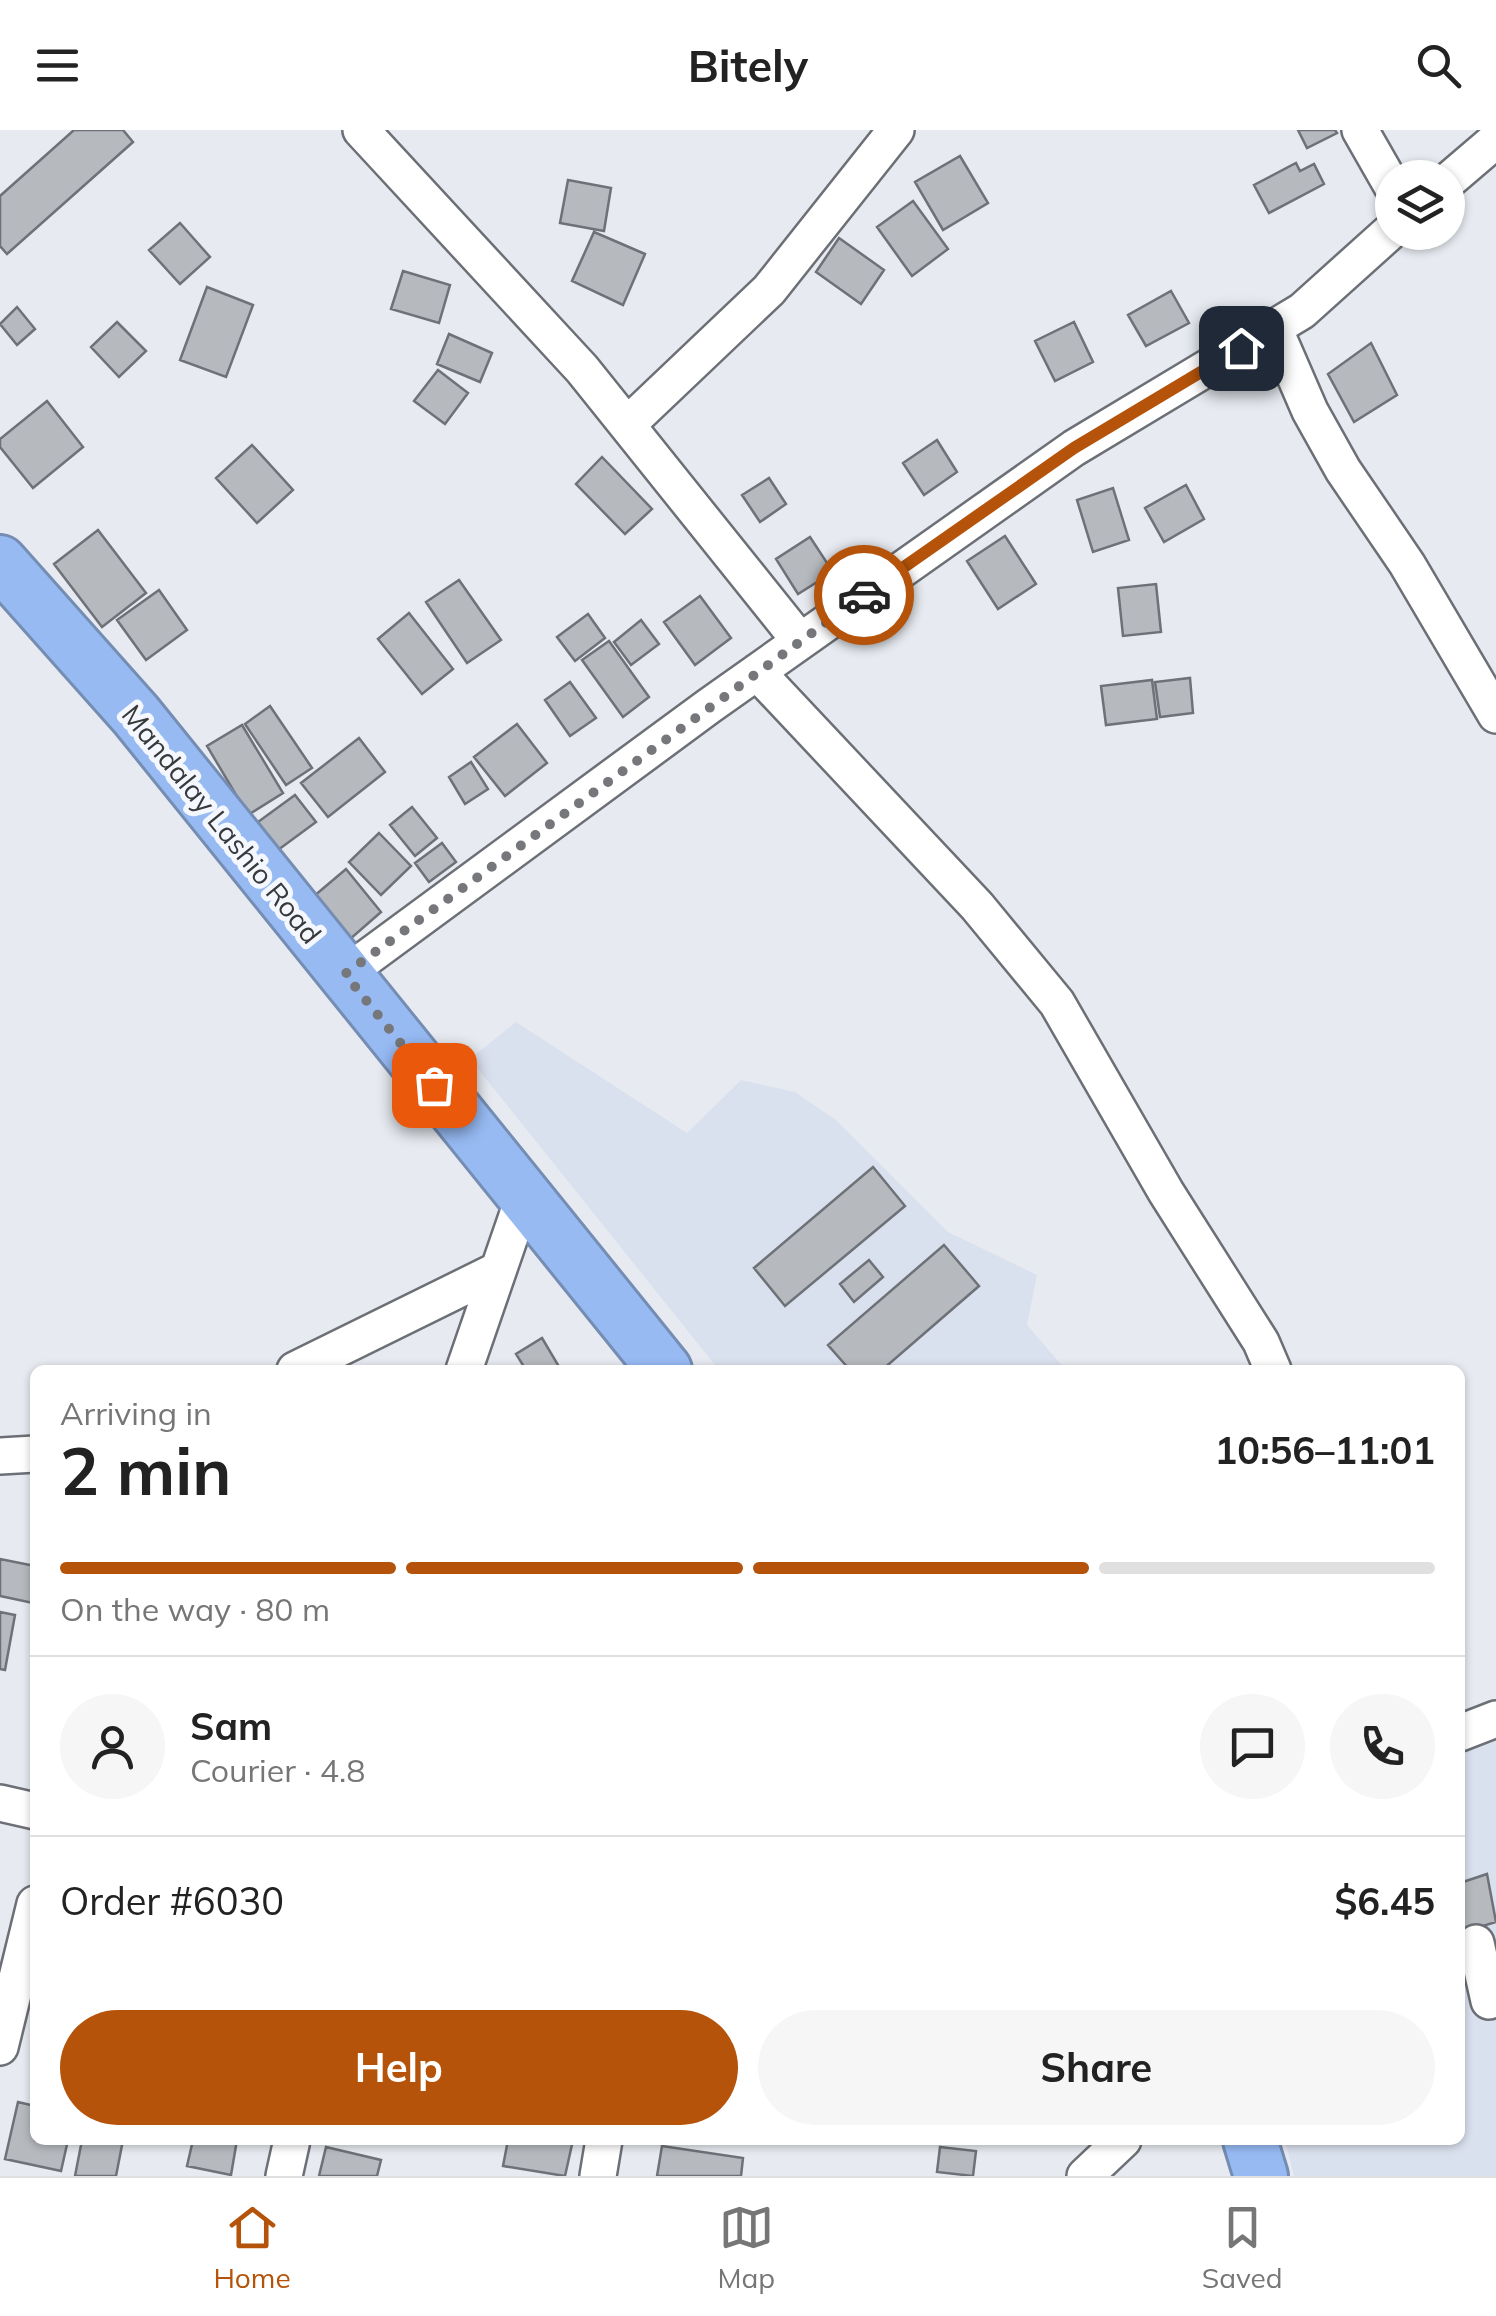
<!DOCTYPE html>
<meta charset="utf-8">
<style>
body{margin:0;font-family:Mulish,sans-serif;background:#f6f6f6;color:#222;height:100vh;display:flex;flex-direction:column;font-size:38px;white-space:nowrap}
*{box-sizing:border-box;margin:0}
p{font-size:32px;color:#767676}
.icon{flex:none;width:55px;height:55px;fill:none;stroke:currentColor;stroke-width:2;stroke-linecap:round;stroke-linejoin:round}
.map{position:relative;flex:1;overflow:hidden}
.drawer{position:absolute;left:30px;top:1235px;width:1435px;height:780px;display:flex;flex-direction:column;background:#fff;border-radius:15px;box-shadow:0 2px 8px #0004}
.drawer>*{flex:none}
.tools{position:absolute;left:1375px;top:30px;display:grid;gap:20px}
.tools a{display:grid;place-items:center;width:90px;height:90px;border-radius:50%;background:#fff;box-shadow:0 2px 8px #0004;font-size:50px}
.pin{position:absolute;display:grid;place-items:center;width:85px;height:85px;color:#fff;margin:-42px;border-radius:20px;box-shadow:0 5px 15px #0006}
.courier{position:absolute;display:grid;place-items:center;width:100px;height:100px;margin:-50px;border:8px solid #b45309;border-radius:50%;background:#fff;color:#222;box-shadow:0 2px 12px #0007}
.head em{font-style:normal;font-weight:700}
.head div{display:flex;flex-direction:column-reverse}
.head{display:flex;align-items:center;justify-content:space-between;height:170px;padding:0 30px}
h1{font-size:65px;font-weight:700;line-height:75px}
.bar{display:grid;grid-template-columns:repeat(4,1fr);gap:15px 10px;align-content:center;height:120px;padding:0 30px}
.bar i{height:12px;border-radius:8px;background:#e0e0e0}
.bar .selected{background:#b45309}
.bar p{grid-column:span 4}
.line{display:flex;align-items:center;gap:25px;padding:0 30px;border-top:2px solid #e0e0e0}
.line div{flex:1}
.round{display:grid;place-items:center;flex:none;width:105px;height:105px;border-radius:52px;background:#f6f6f6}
.cta{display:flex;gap:20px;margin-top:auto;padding:20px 30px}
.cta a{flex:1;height:115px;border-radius:60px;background:#b45309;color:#fff;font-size:40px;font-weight:700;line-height:115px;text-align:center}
.cta a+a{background:#f6f6f6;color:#222}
header{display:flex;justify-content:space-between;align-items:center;height:130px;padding:0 30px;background:#fff;font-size:45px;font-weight:700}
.tab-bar{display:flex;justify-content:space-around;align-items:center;height:140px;border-top:2px solid #e0e0e0;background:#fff;font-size:28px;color:#767676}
.tab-bar a{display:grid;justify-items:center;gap:5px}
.tab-bar .selected{color:#b45309}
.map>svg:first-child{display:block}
.built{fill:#dae1ee}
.building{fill:#b6babf;stroke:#6e7177;stroke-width:2.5}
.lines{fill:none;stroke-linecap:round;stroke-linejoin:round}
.minor-casing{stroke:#6c6f75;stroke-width:40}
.highway-casing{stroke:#758db3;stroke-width:58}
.minor{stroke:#fff;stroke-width:35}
.highway{stroke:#97baf3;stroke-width:52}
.done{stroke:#75777b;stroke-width:10;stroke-dasharray:0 18}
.route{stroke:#b45309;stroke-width:12}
.labels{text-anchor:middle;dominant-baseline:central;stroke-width:10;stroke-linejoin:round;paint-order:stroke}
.street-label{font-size:28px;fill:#37393b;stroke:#f4f8fe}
</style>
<header><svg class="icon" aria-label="menu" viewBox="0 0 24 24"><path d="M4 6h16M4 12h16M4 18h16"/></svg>Bitely<svg class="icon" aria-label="search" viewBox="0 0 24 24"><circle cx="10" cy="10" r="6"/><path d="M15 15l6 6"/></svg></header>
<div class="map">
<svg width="1496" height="2046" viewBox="0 0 1496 2046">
<rect width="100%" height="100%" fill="#e7ebf1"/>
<path class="built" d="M516,892l171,111 54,-53 54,12 41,28 112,112 89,43 -10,50 39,45h-347l-249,-311z
M1496,1611v435h-202l-9,-36h175v-386z"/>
<path class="building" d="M74,0h49l10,12 -126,112 -7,-8v-50z
M1298,0h37l2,3 -30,15z
M960,26l28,47 -45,27 -28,-48z
M1296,33l4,8 14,-7 10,20 -55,29 -15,-28z
M568,50l43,8 -7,43 -44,-8z
M913,71l35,48 -36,27 -35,-49z
M180,93l30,34 -30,27 -31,-34z
M594,102l51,22 -22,51 -51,-24z
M839,108l45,32 -23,34 -45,-32z
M403,141l47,14 -11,38 -48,-14z
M207,157l46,18 -27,72 -46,-17z
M1171,161l18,32 -43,23 -18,-31z
M17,177l18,22 -18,16 -17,-21z
M117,192l29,29 -27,26 -28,-30z
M1074,192l19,40 -38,19 -20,-40z
M449,204l43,19 -12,29 -43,-18z
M1371,213l26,52 -43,27 -26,-48z
M438,240l30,23 -23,31 -31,-23z
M47,271l36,46 -50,41 -33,-41v-8z
M937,310l20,32 -33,23 -21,-32z
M252,315l41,45 -36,33 -41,-45z
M602,327l50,52 -27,25 -49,-50z
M769,348l17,26 -26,18 -18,-27z
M1186,355l18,34 -40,23 -19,-34z
M1113,358l16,52 -36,12 -16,-52z
M98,400l48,63 -44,34 -48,-63z
M1005,406l31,48 -38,25 -31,-48z
M810,407l23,35 -35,22 -22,-35z
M459,450l42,60 -34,23 -41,-61z
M1156,454l5,48 -38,4 -5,-48z
M159,460l28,40 -41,30 -29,-40z
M700,466l31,42 -36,27 -31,-43z
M409,483l44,56 -31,25 -44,-55z
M588,484l17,24 -30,23 -18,-24z
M641,490l18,24 -28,21 -17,-23z
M609,511l40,56 -26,20 -41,-57z
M1190,548l3,35 -33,4 -5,-35z
M1152,550l5,39 -51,6 -5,-39z
M570,552l26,36 -26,18 -25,-36z
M270,576l42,62 -26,17 -41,-61z
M517,594l30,39 -42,33 -31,-39z
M242,595l41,68 -35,22 -41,-69z
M359,608l26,34 -57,45 -27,-34z
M471,632l17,27 -23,15 -16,-27z
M295,665l21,27 -38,28 -20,-28z
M412,677l25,31 -22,18 -25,-31z
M379,703l32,33 -30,29 -32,-33z
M442,713l14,19 -27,20 -14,-19z
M346,739l35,43 -32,28 -36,-43z
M873,1037l32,39 -120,100 -31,-38z
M944,1115l35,41 -97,84h-32l-22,-25z
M869,1130l14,17 -29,25 -14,-18z
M542,1208l19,32h-35l-10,-16z
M0,1429l35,7 -2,37 -33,-7z
M0,1482l15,3 -10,55 -5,-1z
M1487,1744l9,48 -36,11v-50z
M18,1972l17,4v34h33l-7,31 -56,-12z
M82,2010h41l-7,36h-41z
M193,2010h44l-6,35 -44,-9z
M508,2010h65l-8,36 -62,-10z
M662,2016l81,12 -2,18h-84z
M326,2017l55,13 -4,16h-58z
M940,2017l36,4 -3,25 -36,-4z"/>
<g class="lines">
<g class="minor-casing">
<path id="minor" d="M361,0l221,239 218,272
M1360,0l32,56
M1448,51l48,-41
M1274,198l36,83 33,59 64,94 89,151
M627,295l142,-135 127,-160
M757,542l220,234 80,97 109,189 95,150 12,28
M345,844l364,-268 365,-258 228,-137 90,-81
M295,1240l203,-100
M464,1240l60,-174
M0,1326l35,-2
M1460,1603l36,-14
M0,1673l35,8
M1476,1813l13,58
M0,1917l35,-143
M284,2046l8,-36
M598,2046l6,-36
M1085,2046l38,-36"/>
</g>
<g class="highway-casing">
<path id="highway" d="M0,432l136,153 529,655
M1250,2010l11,36"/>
</g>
<use href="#minor" class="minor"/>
<use href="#highway" class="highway"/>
</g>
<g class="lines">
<path class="done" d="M434,955l-89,-111 519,-379"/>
<path class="route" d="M864,465l210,-147 167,-100"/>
</g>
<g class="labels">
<g class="street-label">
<text transform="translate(222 694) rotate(51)">Mandalay Lashio Road</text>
</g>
</g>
</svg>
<div class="tools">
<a><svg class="icon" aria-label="layers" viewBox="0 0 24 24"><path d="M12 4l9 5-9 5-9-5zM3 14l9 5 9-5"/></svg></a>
</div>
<div class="pin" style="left:434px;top:955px;background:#ea580c"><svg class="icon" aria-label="bag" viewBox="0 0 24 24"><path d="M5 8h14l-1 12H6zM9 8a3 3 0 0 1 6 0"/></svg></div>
<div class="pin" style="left:1241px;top:218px;background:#1f2937"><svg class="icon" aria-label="home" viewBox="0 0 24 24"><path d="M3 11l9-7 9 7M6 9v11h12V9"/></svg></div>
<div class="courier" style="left:864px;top:465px"><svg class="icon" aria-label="car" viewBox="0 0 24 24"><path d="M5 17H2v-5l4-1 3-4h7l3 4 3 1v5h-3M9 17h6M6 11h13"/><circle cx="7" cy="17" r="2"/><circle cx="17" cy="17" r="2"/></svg></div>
<section class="drawer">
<div class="head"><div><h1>2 min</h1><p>Arriving in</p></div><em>10:56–11:01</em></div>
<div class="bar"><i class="selected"></i><i class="selected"></i><i class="selected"></i><i></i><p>On the way · 80 m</p></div>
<div class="line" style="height:180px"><a class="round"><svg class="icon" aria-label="person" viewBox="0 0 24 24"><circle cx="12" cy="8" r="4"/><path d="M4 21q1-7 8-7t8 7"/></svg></a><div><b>Sam</b><p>Courier · 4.8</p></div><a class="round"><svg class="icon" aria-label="chat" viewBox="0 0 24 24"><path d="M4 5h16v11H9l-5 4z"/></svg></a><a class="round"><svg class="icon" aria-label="phone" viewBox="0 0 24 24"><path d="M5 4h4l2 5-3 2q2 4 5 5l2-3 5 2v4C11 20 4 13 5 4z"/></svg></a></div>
<div class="line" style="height:130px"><div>Order #6030</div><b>$6.45</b></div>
<div class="cta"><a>Help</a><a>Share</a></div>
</section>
</div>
<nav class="tab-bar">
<a class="selected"><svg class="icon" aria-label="home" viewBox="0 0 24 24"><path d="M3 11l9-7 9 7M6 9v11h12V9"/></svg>Home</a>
<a><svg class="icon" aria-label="map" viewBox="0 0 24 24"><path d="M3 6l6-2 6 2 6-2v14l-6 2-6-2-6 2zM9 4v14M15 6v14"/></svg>Map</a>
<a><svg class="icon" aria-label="saved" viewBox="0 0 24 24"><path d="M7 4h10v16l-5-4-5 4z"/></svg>Saved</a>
</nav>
